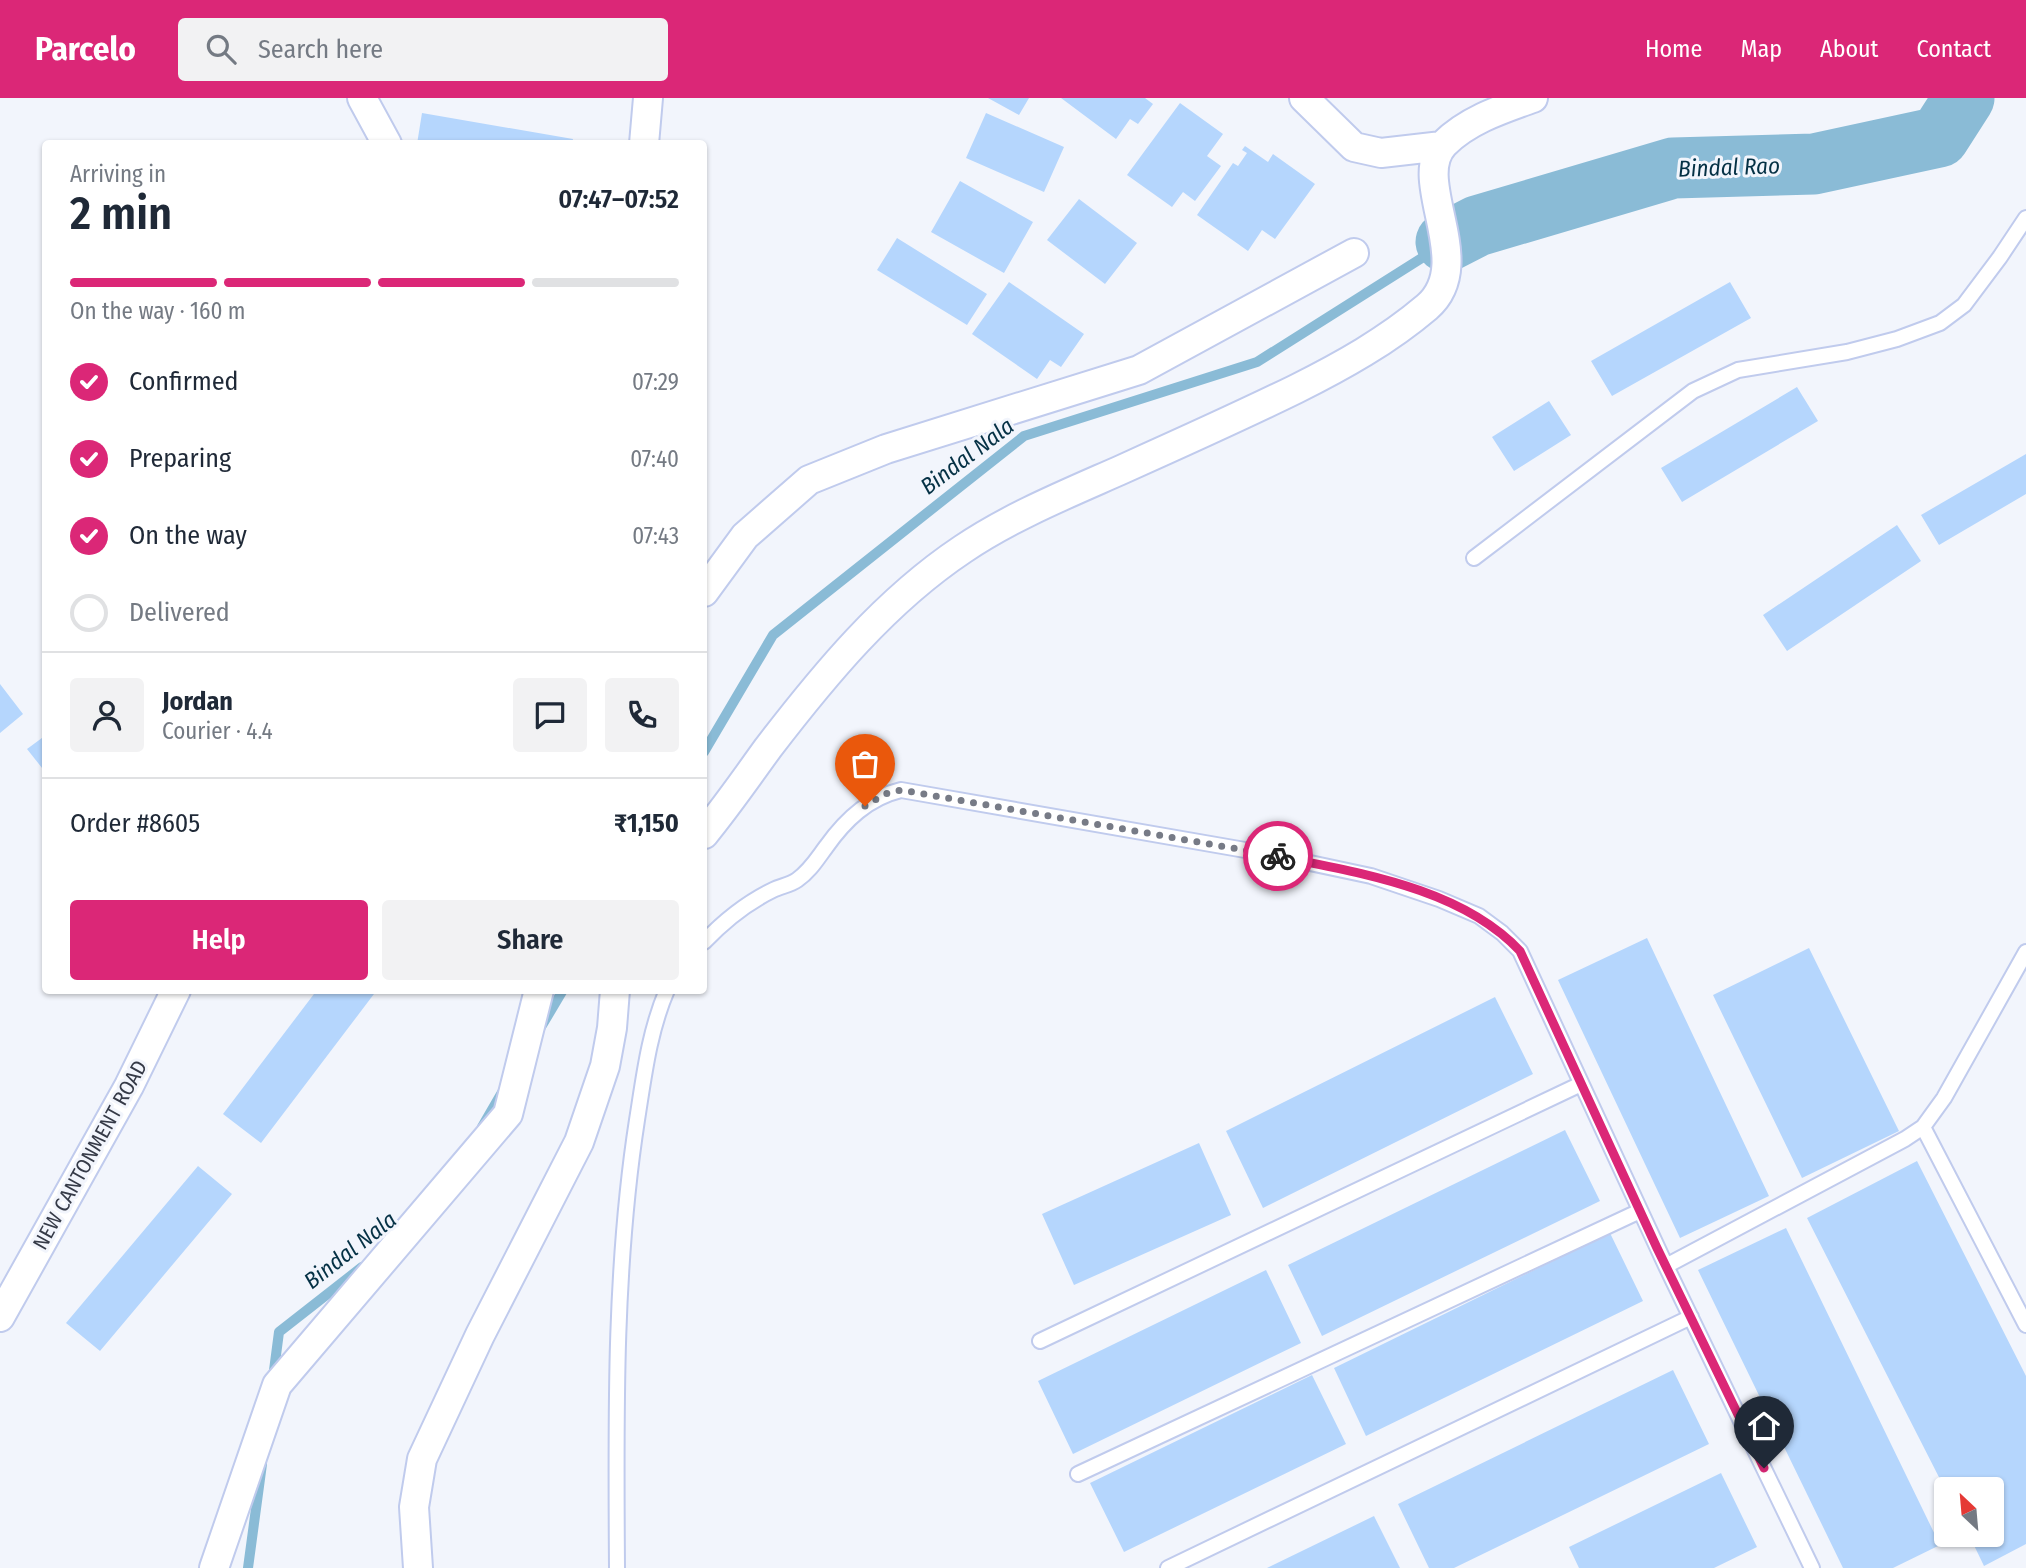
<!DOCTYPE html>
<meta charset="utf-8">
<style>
body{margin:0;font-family:"Fira Sans Condensed",sans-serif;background:#f2f2f3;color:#1f2937;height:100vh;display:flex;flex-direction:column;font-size:26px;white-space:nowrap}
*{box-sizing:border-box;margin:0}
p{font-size:23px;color:#747a83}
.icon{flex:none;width:38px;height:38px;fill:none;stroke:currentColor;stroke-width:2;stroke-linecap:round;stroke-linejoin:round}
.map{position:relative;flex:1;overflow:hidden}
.panel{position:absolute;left:42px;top:42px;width:665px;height:854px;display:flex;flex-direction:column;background:#fff;border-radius:7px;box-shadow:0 2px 5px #0004}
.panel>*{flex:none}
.needle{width:46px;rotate:334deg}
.fabs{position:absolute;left:1934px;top:1379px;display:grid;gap:14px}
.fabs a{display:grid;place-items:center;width:70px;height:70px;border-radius:7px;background:#fff;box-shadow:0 2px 5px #0004;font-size:35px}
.pin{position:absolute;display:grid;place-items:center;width:60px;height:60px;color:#fff;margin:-72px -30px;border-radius:50% 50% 50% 0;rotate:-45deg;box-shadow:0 0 7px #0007}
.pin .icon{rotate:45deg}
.courier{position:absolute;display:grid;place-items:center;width:70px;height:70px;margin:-35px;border:5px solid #db2777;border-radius:50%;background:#fff;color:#222;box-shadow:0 2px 9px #0007}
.summary em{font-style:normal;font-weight:600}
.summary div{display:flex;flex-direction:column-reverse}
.summary{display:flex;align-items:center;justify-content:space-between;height:119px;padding:0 28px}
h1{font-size:46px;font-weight:600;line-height:52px}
.bar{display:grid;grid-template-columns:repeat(4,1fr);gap:10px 7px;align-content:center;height:84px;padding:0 28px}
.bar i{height:9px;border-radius:5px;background:#e0e1e3}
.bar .on{background:#db2777}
.bar p{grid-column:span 4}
.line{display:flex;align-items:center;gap:18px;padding:0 28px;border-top:2px solid #e0e1e3}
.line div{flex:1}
.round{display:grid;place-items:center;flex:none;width:74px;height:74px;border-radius:7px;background:#f2f2f3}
ol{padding:0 28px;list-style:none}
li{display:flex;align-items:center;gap:21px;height:77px}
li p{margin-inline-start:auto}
li .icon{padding:7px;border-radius:50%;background:#db2777;color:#fff;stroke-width:4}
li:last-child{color:#747a83}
li i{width:38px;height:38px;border:4px solid #e0e1e3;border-radius:50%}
.button{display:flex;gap:14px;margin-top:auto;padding:14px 28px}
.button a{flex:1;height:80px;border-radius:7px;background:#db2777;color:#fff;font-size:28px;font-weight:600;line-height:80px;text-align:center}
.button a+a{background:#f2f2f3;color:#1f2937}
header{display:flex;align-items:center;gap:42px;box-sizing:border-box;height:98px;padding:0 35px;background:#db2777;color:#fff}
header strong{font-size:33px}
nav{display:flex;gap:38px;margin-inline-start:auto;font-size:24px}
.search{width:490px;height:63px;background:#f2f2f3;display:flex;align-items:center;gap:18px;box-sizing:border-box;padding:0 24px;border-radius:7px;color:#747a83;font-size:26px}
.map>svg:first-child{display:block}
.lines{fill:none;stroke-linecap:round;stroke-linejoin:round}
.stream{stroke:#8abbd6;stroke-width:10}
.river{stroke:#8abbd6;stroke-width:61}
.building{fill:#b5d6fd}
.service-casing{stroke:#c0cbed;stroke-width:18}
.minor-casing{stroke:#c0cbed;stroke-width:32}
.service{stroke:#fff;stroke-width:14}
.minor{stroke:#fff;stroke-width:28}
.done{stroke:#777b86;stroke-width:7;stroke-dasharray:0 12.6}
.route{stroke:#db2777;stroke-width:9}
.labels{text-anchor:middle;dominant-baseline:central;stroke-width:6;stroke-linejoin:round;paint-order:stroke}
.street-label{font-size:21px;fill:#353a47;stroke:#f2f5fc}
.water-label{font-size:23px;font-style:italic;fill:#053145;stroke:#f2f5fc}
</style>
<header>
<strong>Parcelo</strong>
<div class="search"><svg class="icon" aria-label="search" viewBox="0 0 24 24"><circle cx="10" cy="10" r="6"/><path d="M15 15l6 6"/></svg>Search here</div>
<nav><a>Home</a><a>Map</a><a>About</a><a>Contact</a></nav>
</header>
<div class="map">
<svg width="2026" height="1470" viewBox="0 0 2026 1470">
<rect width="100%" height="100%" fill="#f2f5fc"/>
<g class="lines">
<path class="stream" d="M704,654l69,-117 251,-199 233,-74 187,-118
M541,929l22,-37
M482,1029l22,-38
M273,1280l6,-46 83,-65
M248,1470l14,-104"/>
<path class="river" d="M1446,144l31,-16 196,-58 141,-4 125,-27 25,-39"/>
</g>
<path class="building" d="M988,0h41l-10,17z
M1061,0h84l8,6 -15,20 -8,-5 -14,20z
M1180,5l43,31 -16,22 14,10 -26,35 -12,-9 -11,15 -45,-32z
M422,15l151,26 -1,5h-155z
M986,15l78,34 -20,45 -78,-34z
M1245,48l23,16 5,-8 42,30 -40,55 -13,-9 -14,21 -51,-36 36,-52 5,3 9,-13 -5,-3z
M960,83l73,41 -29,51 -73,-41z
M1079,101l58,44 -32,41 -58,-44z
M897,140l90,56 -20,31 -90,-55z
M1009,184l75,52 -23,33 -11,-7 -13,19 -65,-45z
M1730,184l21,36 -139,78 -21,-35z
M1797,289l21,34 -136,81 -21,-34z
M1549,303l22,34 -57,36 -22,-34z
M2026,356v40l-87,51 -18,-30z
M1897,427l24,36 -134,90 -24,-36z
M0,586l23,30 -23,19z
M46,637v38l-19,-24z
M1647,840l122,258 -89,42 -122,-258z
M1809,850l90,183 -97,47 -89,-183z
M317,892h60l-116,153 -38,-29z
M1495,899l38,77 -270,134 -37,-77z
M1565,1032l35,71 -278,135 -34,-71z
M1199,1045l32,72 -157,70 -32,-71z
M1917,1063l109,215v168l-42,22 -15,-31h23v-46h-47l-138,-271z
M198,1068l34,28 -132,157 -34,-28z
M1786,1130l154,317 -47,23h-50l-145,-298z
M1610,1135l33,68 -277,135 -32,-68z
M1266,1172l35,73 -228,111 -35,-73z
M1673,1272l36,74 -255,124h-25l-31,-64z
M1312,1277l34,69 -222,108 -34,-69z
M1721,1375l36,74 -43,21h-135l-10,-21z
M1374,1418l26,52h-133z"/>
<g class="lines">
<g class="service-casing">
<path id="service" d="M1474,460l219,-167 45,-21 109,-18 50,-13 43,-16 24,-18 36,-48 26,-39
M704,844c20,-21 42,-39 69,-52 8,-4 17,-5 24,-10 13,-9 20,-21 29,-33 19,-27 42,-49 75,-57l367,64 103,22 68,23 40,17 23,17 18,18 146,315 146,302
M1923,1029l103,198
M1666,1168l239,-127 18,-12 21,-29 82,-146
M1040,1243l541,-257
M1078,1376l562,-263
M617,1470c-1,-150 -3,-300 20,-448 7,-44 12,-88 30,-130
M1168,1470l523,-251"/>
</g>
<g class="minor-casing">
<path id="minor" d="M362,0l25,46
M1304,0l50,49 27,6 61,-7
M644,46l4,-46
M704,494l41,-56 64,-56 77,-31 253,-79 215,-117
M704,736c23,-28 43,-57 64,-86 56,-73 117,-147 195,-199 49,-33 106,-56 160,-80 58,-26 116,-52 173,-80 46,-23 91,-48 131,-82 51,-44 -18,-127 17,-163 24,-24 58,-35 89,-46
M0,1219l129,-231 47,-96
M214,1470l63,-183 231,-271 31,-124
M418,1470l-4,-61 8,-48 58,-124 99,-193 26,-76 7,-38 3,-38"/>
</g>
<use href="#service" class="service"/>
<use href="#minor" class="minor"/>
</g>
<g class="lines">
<path class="done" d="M865,708l20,-12 16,-4 377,66"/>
<path class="route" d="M1278,758c81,17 183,32 242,95l137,297 107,220"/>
</g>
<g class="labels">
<g class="street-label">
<text transform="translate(90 1057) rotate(-61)">NEW CANTONMENT ROAD</text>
</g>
<g class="water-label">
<text transform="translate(1729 69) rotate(-2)">Bindal Rao</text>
<text transform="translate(967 358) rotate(-37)">Bindal Nala</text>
<text transform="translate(350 1152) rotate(-38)">Bindal Nala</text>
</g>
</g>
</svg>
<div class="fabs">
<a><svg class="needle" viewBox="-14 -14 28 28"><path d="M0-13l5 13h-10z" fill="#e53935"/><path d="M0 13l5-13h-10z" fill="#747a83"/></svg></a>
</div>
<div class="pin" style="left:865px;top:708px;background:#ea580c"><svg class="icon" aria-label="bag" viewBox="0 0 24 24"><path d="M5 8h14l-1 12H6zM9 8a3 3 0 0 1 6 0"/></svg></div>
<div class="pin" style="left:1764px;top:1370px;background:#1f2937"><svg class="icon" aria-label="home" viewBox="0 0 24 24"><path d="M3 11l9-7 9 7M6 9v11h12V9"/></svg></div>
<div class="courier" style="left:1278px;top:758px"><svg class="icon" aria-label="bike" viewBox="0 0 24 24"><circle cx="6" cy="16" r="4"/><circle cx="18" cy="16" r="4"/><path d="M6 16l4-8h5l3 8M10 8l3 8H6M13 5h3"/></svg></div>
<section class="panel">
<div class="summary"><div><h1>2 min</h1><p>Arriving in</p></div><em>07:47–07:52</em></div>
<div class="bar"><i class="on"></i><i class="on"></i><i class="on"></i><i></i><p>On the way · 160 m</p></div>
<ol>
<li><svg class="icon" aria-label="check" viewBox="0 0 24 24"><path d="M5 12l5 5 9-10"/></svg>Confirmed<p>07:29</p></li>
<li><svg class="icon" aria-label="check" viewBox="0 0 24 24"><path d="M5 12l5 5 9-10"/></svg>Preparing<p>07:40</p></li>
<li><svg class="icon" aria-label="check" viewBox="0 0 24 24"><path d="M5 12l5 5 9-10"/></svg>On the way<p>07:43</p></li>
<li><i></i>Delivered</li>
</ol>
<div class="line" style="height:126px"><a class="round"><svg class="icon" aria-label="person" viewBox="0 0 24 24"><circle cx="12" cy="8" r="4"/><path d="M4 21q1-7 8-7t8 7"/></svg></a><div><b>Jordan</b><p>Courier · 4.4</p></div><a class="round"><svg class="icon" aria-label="chat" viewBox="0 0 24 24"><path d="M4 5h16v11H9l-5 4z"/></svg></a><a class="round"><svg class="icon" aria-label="phone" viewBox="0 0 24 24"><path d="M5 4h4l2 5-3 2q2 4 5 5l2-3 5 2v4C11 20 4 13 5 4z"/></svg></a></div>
<div class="line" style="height:91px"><div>Order #8605</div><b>₹1,150</b></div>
<div class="button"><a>Help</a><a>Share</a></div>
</section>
</div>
